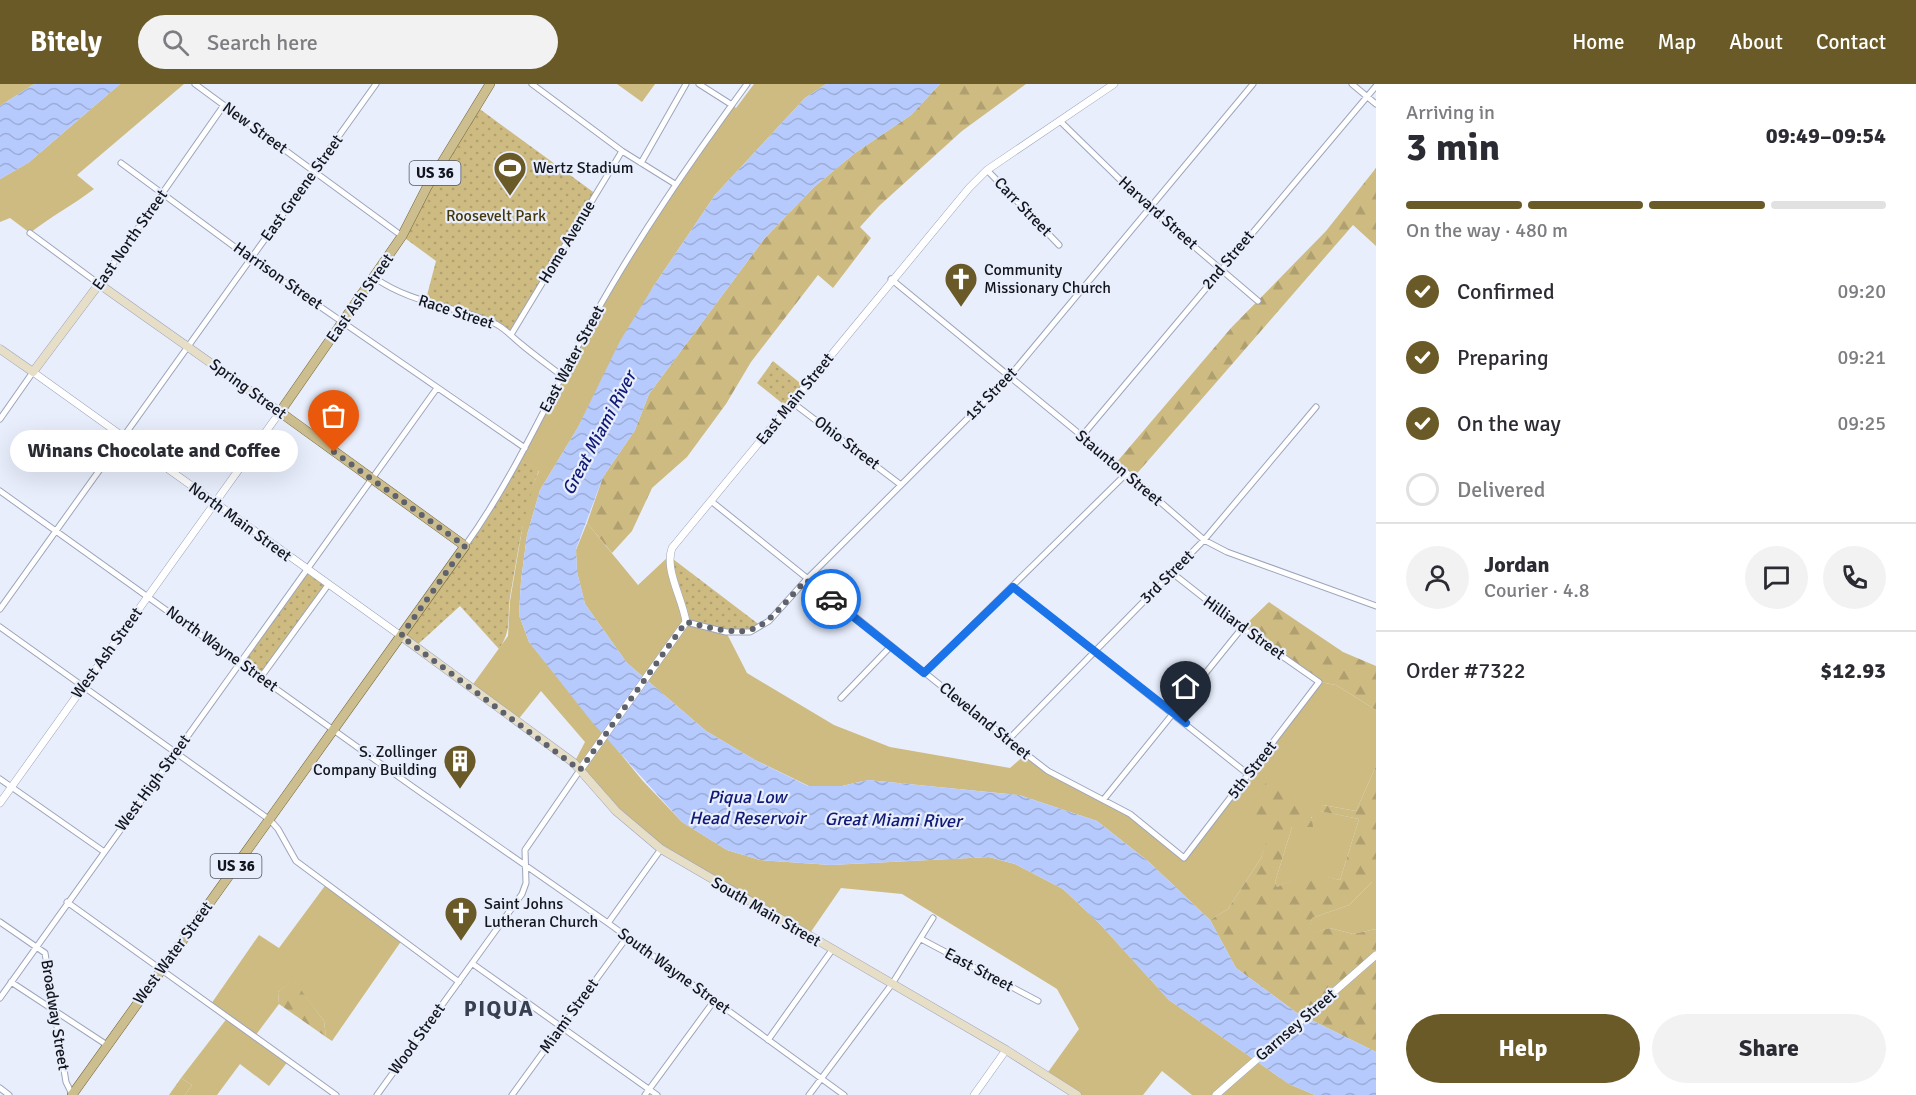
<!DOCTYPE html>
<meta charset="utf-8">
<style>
body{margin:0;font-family:Signika,sans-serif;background:#f2f2f3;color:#2b2b33;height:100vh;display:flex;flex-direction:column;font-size:22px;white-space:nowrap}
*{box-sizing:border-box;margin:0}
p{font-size:20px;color:#7c7c81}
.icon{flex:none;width:33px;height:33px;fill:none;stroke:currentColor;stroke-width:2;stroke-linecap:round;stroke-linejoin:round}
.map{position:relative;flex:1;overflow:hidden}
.side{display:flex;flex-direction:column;background:#fff;width:540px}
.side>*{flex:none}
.pin{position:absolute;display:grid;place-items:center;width:51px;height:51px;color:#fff;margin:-62px -26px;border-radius:50% 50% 50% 0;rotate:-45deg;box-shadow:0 0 6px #0007}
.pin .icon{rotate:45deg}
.courier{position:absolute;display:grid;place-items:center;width:60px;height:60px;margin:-30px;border:4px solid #1a73e8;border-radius:50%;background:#fff;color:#222;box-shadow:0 2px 8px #0007}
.bubble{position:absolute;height:42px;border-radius:21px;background:#fff;box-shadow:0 6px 24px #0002;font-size:20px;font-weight:700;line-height:42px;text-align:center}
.overview em{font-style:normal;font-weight:700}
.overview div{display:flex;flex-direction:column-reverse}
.overview{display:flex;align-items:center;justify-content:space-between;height:102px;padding:0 30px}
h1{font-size:39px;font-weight:700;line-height:45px}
.bar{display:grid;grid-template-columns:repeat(4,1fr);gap:9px 6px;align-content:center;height:72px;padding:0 30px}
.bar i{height:8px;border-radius:4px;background:#e1e1e2}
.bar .selected{background:#6a5a27}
.bar p{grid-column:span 4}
.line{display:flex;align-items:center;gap:15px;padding:0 30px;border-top:2px solid #e1e1e2}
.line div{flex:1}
.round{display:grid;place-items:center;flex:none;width:63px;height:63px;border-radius:32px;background:#f2f2f3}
ol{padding:0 30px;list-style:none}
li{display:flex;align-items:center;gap:18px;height:66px}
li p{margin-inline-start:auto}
li .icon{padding:6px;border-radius:50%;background:#6a5a27;color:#fff;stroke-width:4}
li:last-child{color:#7c7c81}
li i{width:33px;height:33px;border:3px solid #e1e1e2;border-radius:50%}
.cta{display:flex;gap:12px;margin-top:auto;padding:12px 30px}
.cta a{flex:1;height:69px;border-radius:36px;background:#6a5a27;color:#fff;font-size:24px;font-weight:700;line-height:69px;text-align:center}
.cta a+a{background:#f2f2f3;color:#2b2b33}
header{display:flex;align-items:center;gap:36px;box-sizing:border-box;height:84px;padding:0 30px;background:#6a5a27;color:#fff}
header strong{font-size:28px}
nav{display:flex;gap:33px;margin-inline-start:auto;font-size:21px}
.search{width:420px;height:54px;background:#f2f2f3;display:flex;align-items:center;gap:15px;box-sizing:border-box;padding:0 21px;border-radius:33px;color:#7c7c81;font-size:22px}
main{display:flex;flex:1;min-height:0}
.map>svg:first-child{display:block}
.grass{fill:#cebb82}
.forest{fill:url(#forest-firs)}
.park{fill:url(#park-dots)}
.water{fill:url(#water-waves)}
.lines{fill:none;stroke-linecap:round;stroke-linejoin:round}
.minor-casing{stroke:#9da5bb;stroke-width:7}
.tertiary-casing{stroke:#9da5bb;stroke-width:8}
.secondary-casing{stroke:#9da5bb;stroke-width:9}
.primary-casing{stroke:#766737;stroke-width:10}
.minor{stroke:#fff;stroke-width:5}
.tertiary{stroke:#fff;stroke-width:7}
.secondary{stroke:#e6dec7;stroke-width:8}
.primary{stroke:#cdbe8f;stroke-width:9}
.done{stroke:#5e626c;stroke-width:6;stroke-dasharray:0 10.8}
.route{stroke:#1a73e8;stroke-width:8}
.labels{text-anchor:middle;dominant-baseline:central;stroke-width:4.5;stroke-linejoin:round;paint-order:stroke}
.shield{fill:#e8eefc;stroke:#535761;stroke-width:1.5}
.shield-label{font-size:15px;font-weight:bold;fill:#13161e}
.street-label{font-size:16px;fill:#13161e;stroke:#e8eefc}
.poi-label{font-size:16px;fill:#13161e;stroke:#e8eefc;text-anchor:start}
.park-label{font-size:16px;fill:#44370b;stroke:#e8eefc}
.water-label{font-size:18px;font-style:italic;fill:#101a76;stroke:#e8eefc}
.district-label{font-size:22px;font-weight:bold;letter-spacing:1.5px;fill:#383f51;stroke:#e8eefc}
</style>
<header>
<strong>Bitely</strong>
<div class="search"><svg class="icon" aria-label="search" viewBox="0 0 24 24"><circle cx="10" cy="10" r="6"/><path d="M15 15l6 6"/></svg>Search here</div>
<nav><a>Home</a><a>Map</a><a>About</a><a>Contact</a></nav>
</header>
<main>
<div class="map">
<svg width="1376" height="1011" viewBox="0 0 1376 1011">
<defs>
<pattern id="forest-firs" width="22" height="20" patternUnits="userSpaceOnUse" patternTransform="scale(1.5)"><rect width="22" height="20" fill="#cebb82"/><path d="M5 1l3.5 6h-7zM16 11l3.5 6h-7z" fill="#b0a070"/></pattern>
<pattern id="park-dots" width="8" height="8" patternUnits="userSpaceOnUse" patternTransform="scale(1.5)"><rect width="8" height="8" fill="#cebb82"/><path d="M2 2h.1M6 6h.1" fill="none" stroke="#b0a070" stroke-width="1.8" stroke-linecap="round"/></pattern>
<pattern id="water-waves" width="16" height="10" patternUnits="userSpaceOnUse" patternTransform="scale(1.5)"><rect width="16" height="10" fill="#b7cafd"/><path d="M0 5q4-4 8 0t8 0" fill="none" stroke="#9cadd8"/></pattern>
</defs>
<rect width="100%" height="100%" fill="#e8eefc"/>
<path class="grass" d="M0,0h34l-34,22z
M120,0h64l-107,91 17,14c-21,16 -44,28 -64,44l-20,-15 -10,4v-43l28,-16z
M617,0h38l-13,18z
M754,0h72l-21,14 -90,97 -62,92 -76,142 -37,61 -13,45 -6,46 -2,34 10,27 113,138 40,42 45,28 33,10 71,5 158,-8 26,7 48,25 37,35 69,76 120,84 26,11h-123l-30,-24 -19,24h-66l-31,-20 33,-46 -22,-40 -155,-95 -61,-6 -33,48 -172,-107 -62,-66 11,-21 -44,-51 -24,30 -46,-34 37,-51 2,-35 17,-101 12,-29 -20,-11 109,-203 104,-152 4,3z
M587,439l51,62 31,-29 57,76 21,41 87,52 56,22 120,21 16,-14 22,17 82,43 54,43 135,-175 17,3 40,25v56l-20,45 -33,-6 -3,6 39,8 -19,61 -32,-7 -31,14 -2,-5 17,-55h20v-10l-43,20 -8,21 -33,51 -18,11 -61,-58 -52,-41 -78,-26 -151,-15 -26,6h-33l-54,-26 -49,-29 -79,-68 -42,-59 -8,-32 -1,-22z
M1372,798h4v47l-23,5 -23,-6 -23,7 5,-17 37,-13z
M327,799l75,57 -70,101 -6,-4 -2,-16 -31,-41 -15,12 1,12 -24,32 34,24 -20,26 -29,-22 -23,31h-32l7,-10 -11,-7 47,-61 -17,-13 48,-69 20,13z"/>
<path class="forest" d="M940,0h110h-24l-64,47 -83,75 -19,21 11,11 -38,50 -15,-13 -67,87 -25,42 -39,53 -35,31 -20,43 -20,22 -25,-30 16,-46 32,-47 14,-36 115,-155 50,-52 41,-34 56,-38z
M1376,84v78l-23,-21 -220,253 -17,-15 115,-135 95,-97z
M1269,518l74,50 33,14v44l-40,-25 -17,-3 -77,-54z
M1376,682v116h-4l-23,23 -37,13 -4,16 22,-6 23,6 23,-5v123l-79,-39 -61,-45 -26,-48 18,-11 33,-51 7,-21 -30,-23 29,-32 45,36 1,9h-21l-17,55 2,5 31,-15 32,8 19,-61 -40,-8 4,-6 33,6z
M293,895l31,42 2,16 -47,-33 -1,-12z
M181,994l11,7 -7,10h-16z"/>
<path class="park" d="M477,23l119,87 -84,139 -17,-9 -70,-21 11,-42 -34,-25z
M773,277l32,26 -17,21 -31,-25z
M519,376l20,10c-16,41 -21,84 -29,127 -3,22 2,33 -11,52l-39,-43 -45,41 -14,-11 89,-126z
M669,472l92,70c-24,14 -51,2 -75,-4z
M305,484l23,17 -67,92 -21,-15z"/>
<path class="water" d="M34,0h86l-92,79 -28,16v-73z
M826,0h114l-29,31 -56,38 -41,34 -50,52 -115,155 -14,36 -32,47 -27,72 1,23 8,32 42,59 79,68 49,29 53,26h34l26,-6 151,15 78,26 52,41 61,58 26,48 61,45 79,39v43h-61l-26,-11 -120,-84 -69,-76 -37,-35 -48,-25 -26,-7 -158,8 -71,-5 -33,-10 -45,-28 -90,-100 -63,-80 -10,-27 2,-34 6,-46 13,-45 37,-61 43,-88 33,-54 62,-92 90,-97z"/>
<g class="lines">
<g class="minor-casing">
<path id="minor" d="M195,0l207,152
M532,0l90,67 53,33
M699,0l33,21
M1352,0l24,20
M1061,38l89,87 108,92
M121,79l130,96 274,189
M641,79l45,-79
M987,86l72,75
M30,149l69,51 125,-179
M375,194c37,26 81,28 121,46 11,6 16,13 25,20 13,11 27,21 40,31
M891,195l236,194 77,67 23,12 149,54
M512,249l110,-182
M793,319l108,82
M0,335l33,-47
M1082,352l294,-350
M0,407l413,296 195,136 236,172
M711,417l315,253 22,17 82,43 54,44 135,-176 -77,-54 -71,-56
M465,462c51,-71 84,-150 127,-226 46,-83 99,-159 155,-236
M1013,503l236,188
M0,525l376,-525
M686,538l40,10h24l19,-11 37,-41 203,-203 244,-293
M0,543l270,193 8,9 18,32 163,121
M924,589l203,-200
M261,593l67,-92
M841,614l50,-52
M1009,655l195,-199 112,-133
M0,695l103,72
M1104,715l138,-171
M67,818l269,193
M0,838l45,31 21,129 6,12
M608,839l53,-74
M921,855l117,62
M473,880l184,131
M11,898l96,63
M0,914l437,-610
M768,956l64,-90
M0,1004l9,7
M377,1011l145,-201 4,-11 -1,-33 55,-80
M512,1011l115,-158
M645,1011l69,-94
M809,1011l83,-111 41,-66"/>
</g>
<g class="tertiary-casing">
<path id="tertiary" d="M33,288l368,264
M580,686l106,-148c-3,-23 -22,-52 -14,-74l297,-360 18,-18 127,-86
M0,719l280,-391
M974,1011l32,-45
M1216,1011l160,-140"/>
</g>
<g class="secondary-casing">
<path id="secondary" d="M0,265l33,23 66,-88 181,128
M401,552l173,127 42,48 45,38 345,201 71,45"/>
</g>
<g class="primary-casing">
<path id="primary" d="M72,1011l393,-549 -185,-134 122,-176 25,-49 63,-103"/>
</g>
<use href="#minor" class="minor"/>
<use href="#tertiary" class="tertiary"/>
<use href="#secondary" class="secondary"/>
<use href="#primary" class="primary"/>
</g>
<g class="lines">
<path class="done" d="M334,368l131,94 -64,90 179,134 106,-148c74,19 71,11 120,-42l25,19"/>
<path class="route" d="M831,515l93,74 89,-86 173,136"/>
</g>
<defs>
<g id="stadium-pin" transform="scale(1.725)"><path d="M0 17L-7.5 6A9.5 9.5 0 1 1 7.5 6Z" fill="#6a5a27" stroke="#e8eefc"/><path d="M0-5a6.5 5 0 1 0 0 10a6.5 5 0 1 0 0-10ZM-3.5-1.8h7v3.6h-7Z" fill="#fff"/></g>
<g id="church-pin" transform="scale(1.725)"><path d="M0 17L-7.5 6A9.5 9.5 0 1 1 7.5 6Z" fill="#6a5a27" stroke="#e8eefc"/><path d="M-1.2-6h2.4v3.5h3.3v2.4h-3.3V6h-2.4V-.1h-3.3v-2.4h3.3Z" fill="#fff"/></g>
<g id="building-pin" transform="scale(1.725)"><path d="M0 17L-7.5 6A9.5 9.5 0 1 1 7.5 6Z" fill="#6a5a27" stroke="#e8eefc"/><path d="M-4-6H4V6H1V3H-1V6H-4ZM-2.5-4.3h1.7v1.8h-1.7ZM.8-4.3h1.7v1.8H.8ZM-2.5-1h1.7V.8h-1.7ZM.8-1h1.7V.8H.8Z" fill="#fff"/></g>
</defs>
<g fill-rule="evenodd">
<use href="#stadium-pin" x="510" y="84"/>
<use href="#church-pin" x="961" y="195"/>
<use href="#building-pin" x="460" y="677"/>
<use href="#church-pin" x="461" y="829"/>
</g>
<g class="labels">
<g class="shield">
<rect x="409.5" y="77" width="51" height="24" rx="4.5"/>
<rect x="210.5" y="770" width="51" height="24" rx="4.5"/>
</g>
<g class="shield-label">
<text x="435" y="89">US 36</text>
<text x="236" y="782">US 36</text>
</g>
<g class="street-label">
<text transform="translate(255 44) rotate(36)">New Street</text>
<text transform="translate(302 104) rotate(-54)">East Greene Street</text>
<text transform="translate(1023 123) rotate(46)">Carr Street</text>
<text transform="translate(1158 129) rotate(42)">Harvard Street</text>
<text transform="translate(130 156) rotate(-55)">East North Street</text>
<text transform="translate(567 158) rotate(-59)">Home Avenue</text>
<text transform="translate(1228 176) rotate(-50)">2nd Street</text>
<text transform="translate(278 192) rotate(35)">Harrison Street</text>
<text transform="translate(360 214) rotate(-55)">East Ash Street</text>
<text transform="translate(456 228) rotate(18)">Race Street</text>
<text transform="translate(572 275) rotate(-62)">East Water Street</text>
<text transform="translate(248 305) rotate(36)">Spring Street</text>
<text transform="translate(991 310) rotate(-46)">1st Street</text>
<text transform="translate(795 315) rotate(-51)">East Main Street</text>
<text transform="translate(847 359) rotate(37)">Ohio Street</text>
<text transform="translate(1119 384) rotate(40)">Staunton Street</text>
<text transform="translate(240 438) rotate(36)">North Main Street</text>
<text transform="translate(1167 493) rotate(-45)">3rd Street</text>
<text transform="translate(1244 544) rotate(36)">Hilliard Street</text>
<text transform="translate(222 565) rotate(36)">North Wayne Street</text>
<text transform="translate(107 569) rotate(-54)">West Ash Street</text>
<text transform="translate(985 637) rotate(39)">Cleveland Street</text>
<text transform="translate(1252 686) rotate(-52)">5th Street</text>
<text transform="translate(153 699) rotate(-54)">West High Street</text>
<text transform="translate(766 828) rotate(30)">South Main Street</text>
<text transform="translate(173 869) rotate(-54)">West Water Street</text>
<text transform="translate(979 886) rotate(28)">East Street</text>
<text transform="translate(674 887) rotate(36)">South Wayne Street</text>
<text transform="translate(55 931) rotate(81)">Broadway Street</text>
<text transform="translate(569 932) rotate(-54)">Miami Street</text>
<text transform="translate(1296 941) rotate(-41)">Garnsey Street</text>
<text transform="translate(417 955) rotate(-54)">Wood Street</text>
</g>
<g class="poi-label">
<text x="533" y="84">Wertz Stadium</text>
<text x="984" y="186">Community<tspan x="984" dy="18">Missionary Church</tspan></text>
<text x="437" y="668" text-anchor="end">S. Zollinger<tspan x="437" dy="18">Company Building</tspan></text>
<text x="484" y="820">Saint Johns<tspan x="484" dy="18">Lutheran Church</tspan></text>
</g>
<g class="park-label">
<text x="496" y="132">Roosevelt Park</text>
</g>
<g class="water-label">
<text transform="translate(599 349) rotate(-62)">Great Miami River</text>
<text x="747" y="713">Piqua Low<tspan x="747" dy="21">Head Reservoir</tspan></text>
<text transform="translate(893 736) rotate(1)">Great Miami River</text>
</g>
<g class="district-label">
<text x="499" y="924">PIQUA</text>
</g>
</g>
</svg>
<div class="pin" style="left:334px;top:368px;background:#ea580c"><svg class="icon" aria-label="bag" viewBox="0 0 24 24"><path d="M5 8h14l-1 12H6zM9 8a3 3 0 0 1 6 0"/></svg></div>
<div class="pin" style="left:1186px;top:639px;background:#1f2937"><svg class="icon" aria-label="home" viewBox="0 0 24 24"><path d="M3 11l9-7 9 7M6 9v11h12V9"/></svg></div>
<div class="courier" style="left:831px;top:515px"><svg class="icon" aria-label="car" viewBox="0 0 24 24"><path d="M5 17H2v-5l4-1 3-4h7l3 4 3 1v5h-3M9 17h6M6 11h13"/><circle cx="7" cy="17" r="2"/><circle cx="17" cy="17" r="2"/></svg></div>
<div class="bubble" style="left:10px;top:346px;width:288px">Winans Chocolate and Coffee</div>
</div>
<section class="side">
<div class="overview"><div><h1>3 min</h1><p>Arriving in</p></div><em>09:49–09:54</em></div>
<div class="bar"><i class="selected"></i><i class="selected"></i><i class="selected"></i><i></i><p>On the way · 480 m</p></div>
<ol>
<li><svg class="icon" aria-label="check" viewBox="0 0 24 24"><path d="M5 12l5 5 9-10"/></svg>Confirmed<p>09:20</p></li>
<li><svg class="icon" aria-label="check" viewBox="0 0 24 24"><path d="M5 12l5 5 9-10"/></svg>Preparing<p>09:21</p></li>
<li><svg class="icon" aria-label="check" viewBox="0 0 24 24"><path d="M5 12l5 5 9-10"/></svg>On the way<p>09:25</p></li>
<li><i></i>Delivered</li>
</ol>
<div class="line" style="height:108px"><a class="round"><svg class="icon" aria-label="person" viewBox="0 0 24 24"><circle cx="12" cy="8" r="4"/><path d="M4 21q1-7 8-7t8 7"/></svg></a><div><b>Jordan</b><p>Courier · 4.8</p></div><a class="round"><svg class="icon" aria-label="chat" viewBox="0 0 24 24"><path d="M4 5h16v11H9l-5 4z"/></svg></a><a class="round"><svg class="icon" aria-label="phone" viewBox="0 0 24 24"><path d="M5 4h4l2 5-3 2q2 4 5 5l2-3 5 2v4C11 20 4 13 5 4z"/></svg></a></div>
<div class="line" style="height:78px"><div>Order #7322</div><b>$12.93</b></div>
<div class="cta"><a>Help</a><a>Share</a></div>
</section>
</main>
